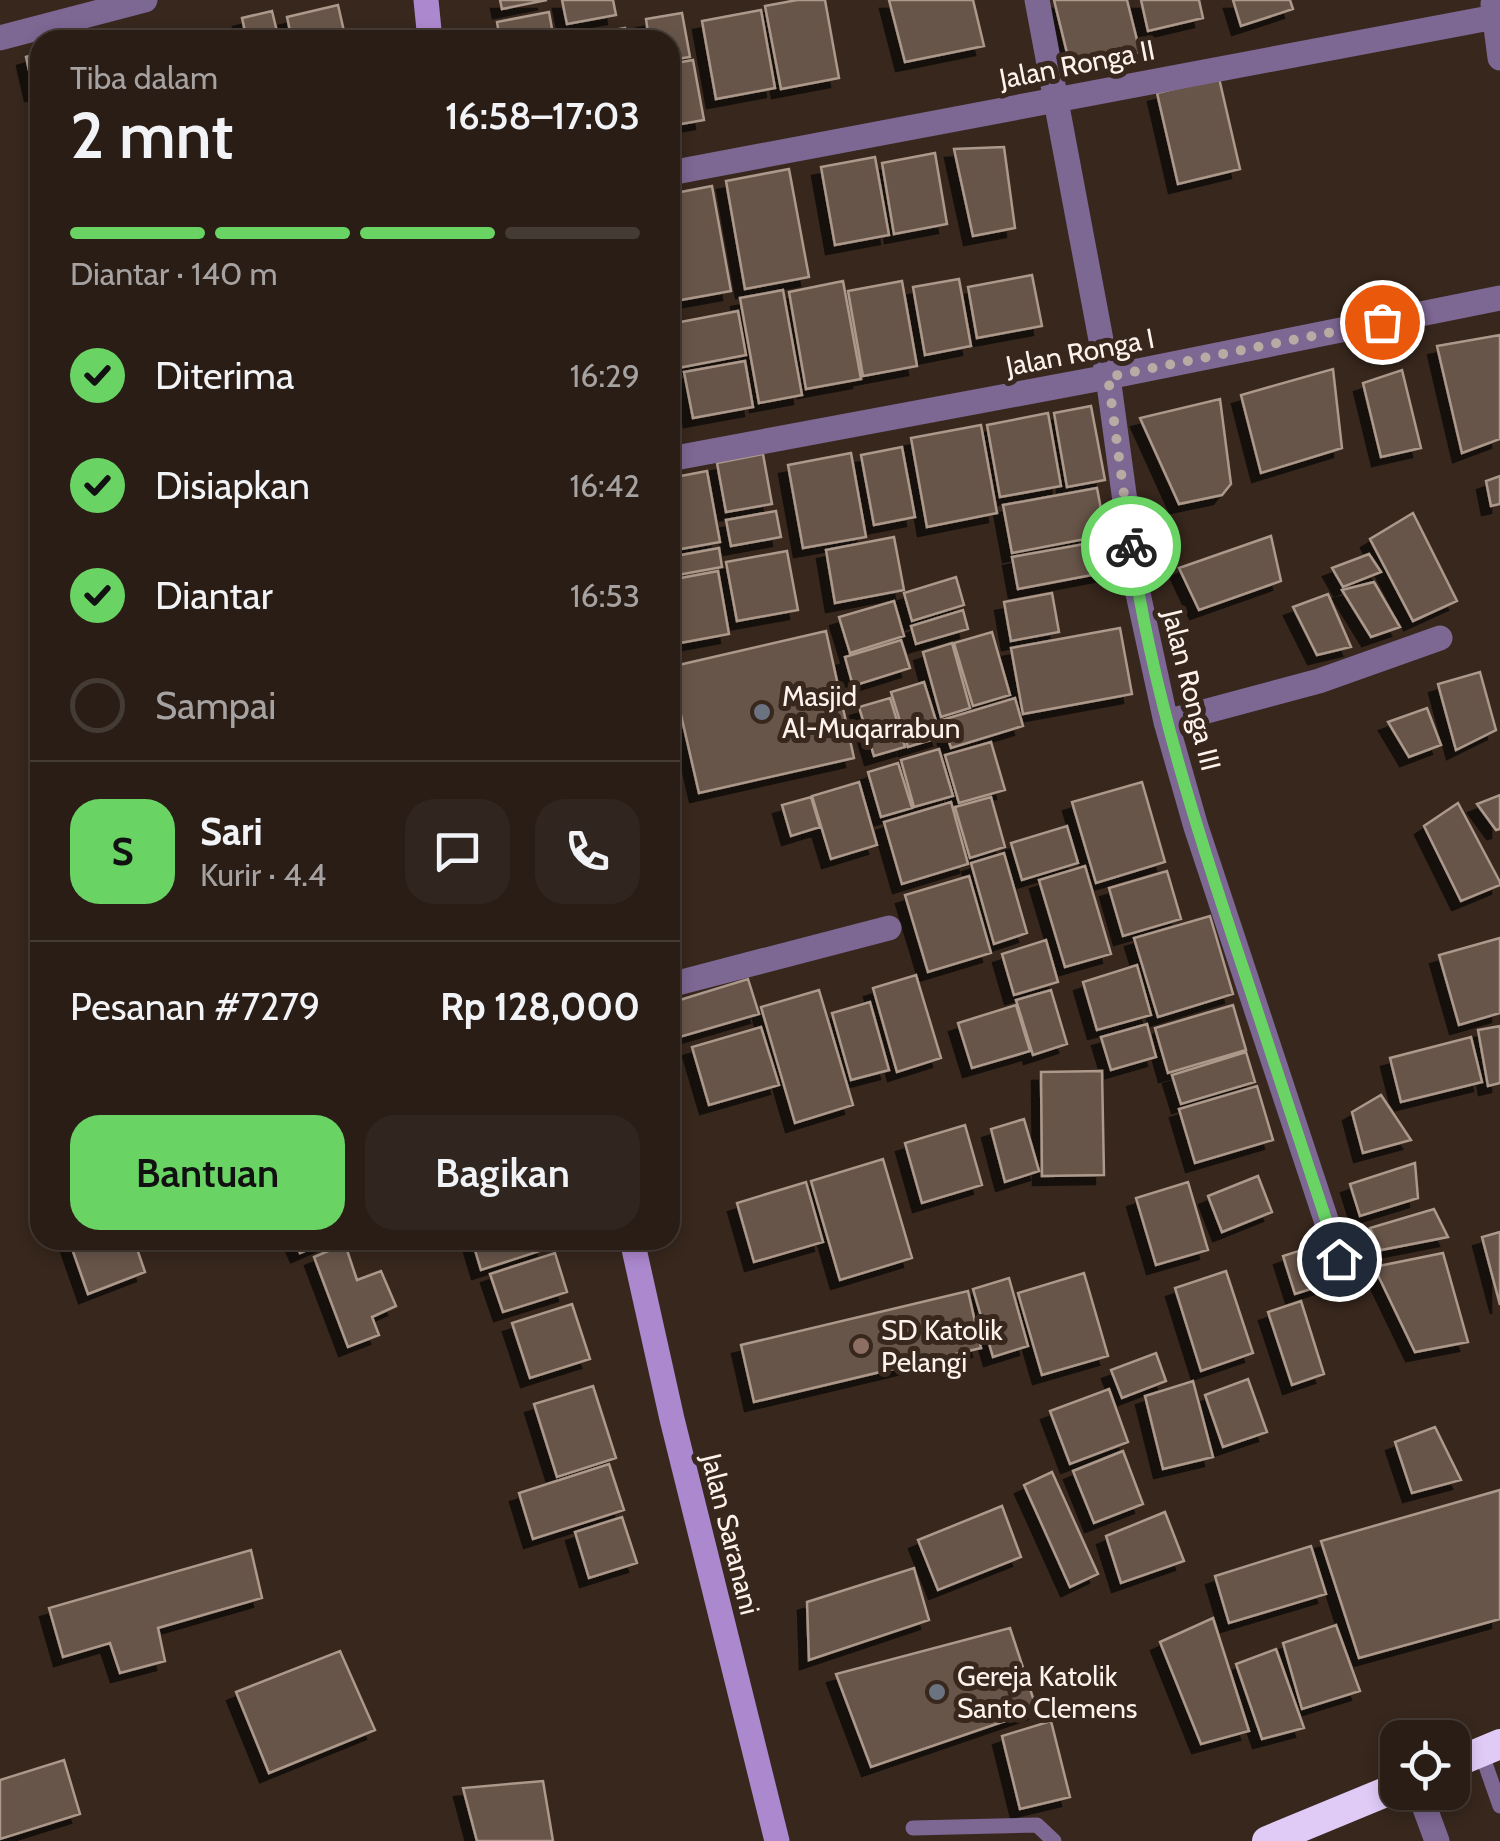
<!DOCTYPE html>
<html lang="id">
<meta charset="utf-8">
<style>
body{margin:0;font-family:Cabin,sans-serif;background:#31261f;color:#f1f3f6;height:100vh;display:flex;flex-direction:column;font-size:38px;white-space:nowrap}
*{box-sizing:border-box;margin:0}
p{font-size:32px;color:#a5a2a1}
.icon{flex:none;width:55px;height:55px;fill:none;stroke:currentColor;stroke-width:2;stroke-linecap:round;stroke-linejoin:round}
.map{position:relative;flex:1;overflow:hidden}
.details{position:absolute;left:30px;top:30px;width:650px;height:1220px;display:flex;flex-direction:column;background:#291d16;border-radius:30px;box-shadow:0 5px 15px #0003,0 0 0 2px #453b35}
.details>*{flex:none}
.controls{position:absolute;left:1380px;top:1720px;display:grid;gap:20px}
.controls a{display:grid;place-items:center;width:90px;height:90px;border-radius:20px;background:#291d16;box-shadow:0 5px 15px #0003,0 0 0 2px #453b35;font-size:50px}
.pin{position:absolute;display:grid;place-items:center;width:85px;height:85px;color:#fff;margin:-42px;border:5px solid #fff;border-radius:50%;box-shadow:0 2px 10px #0007}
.courier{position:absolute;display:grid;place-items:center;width:100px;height:100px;margin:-50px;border:8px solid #69d464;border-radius:50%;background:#fff;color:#222;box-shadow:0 2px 12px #0007}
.head em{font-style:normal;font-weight:600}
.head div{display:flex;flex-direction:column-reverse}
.head{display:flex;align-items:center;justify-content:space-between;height:170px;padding:0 40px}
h1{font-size:65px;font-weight:600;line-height:75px}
.bar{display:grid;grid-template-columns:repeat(4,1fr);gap:15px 10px;align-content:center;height:120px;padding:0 40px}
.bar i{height:12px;border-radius:8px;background:#453b35}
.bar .on{background:#69d464}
.bar p{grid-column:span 4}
.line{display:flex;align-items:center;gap:25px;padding:0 40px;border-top:2px solid #453b35}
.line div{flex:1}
.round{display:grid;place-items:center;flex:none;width:105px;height:105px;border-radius:30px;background:#31261f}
ol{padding:0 40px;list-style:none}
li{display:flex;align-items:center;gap:30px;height:110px}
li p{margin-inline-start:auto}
li .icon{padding:10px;border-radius:50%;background:#69d464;color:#111;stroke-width:4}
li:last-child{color:#a5a2a1}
li i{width:55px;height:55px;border:5px solid #453b35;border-radius:50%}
.button{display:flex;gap:20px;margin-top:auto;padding:20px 40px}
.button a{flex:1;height:115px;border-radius:30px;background:#69d464;color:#111;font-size:40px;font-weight:600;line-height:115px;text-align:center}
.button a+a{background:#31261f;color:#f1f3f6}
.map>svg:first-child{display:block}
.building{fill:#675549;stroke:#ac998b;stroke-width:2.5;filter:url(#shadow)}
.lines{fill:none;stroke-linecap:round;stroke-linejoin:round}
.lane{stroke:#7d6793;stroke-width:15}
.street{stroke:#7d6793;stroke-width:25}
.secondary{stroke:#ac88ce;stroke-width:25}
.highway{stroke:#e0cbf7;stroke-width:30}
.done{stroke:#b8aba4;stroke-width:10;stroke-dasharray:0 18}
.route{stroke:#69d464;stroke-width:12}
.worship-dot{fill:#6b7280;stroke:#37271d;stroke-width:4}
.education-dot{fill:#8d6e63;stroke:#37271d;stroke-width:4}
.labels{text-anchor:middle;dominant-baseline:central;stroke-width:10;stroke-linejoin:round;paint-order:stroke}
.street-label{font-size:28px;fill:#fef2ec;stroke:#37271d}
.poi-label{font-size:28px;fill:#fef2ec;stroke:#37271d;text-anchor:start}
</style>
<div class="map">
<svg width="1500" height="1841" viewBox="0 0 1500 1841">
<defs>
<filter id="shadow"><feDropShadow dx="-9" dy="9" stdDeviation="0" flood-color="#0009"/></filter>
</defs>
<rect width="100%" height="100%" fill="#37271d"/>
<path class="building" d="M500,0h47l-45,9z
M562,0h51l3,15 -49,9z
M797,0h28l14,78 -58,11 -16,-83z
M889,0h84l11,46 -79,16z
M1054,0h73l13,52 -69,17z
M1141,0h58l4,18 -55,13z
M1233,0h57l3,9 -52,17z
M338,5l8,35h-54l-5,-23z
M761,10l14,78 -59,11 -14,-78z
M272,11l7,29h-32l-5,-22z
M549,12l5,28h-54l-3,-18z
M682,13l8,44 -20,3v-20h-21l-3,-21z
M625,28l2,12h-45l-1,-4z
M40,53v38l-6,1 -8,-35z
M693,60l11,60 -34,6v-62z
M1219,78l21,91 -62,15 -21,-91z
M1004,147l11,81 -42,8 -19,-87z
M935,153l12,71 -53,10 -12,-71z
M875,157l14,78 -54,10 -14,-78z
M789,169l20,108 -64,12 -19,-108z
M712,186l19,105 -61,11v-108z
M1032,275l10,51 -65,12 -9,-51z
M959,279l12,67 -46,9 -12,-68z
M843,281l18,98 -55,10 -17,-97z
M902,281l15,85 -54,10 -15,-85z
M783,290l19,105 -43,8 -19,-105z
M738,311l8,44 -68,13 -8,-44z
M1500,335v104l-38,14 -25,-107z
M745,361l8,46 -60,11 -9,-46z
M1333,369l9,79 -81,25 -20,-78z
M1402,370l19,78 -40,9 -18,-74z
M1220,399l11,85 -9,11 -43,9 -39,-86z
M1091,406l14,74 -38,7 -13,-74z
M1048,413l13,73 -61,11 -13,-72z
M981,425l16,88 -70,14 -16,-89z
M902,447l13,70 -41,8 -13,-70z
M851,453l15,84 -63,11 -15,-83z
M763,454l9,50 -46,8 -9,-49z
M707,471l13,71 -50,9v-73z
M1500,476v28l-9,2 -5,-25z
M1097,488l9,47 -94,18 -9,-48z
M776,511l5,26 -50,9 -5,-26z
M1413,513l44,88 -44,20 -43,-82z
M1271,536l10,45 -82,29 -20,-42z
M894,537l10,53 -69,13 -9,-53z
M1107,540l6,31 -95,18 -6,-32z
M719,548l3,19 -50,9 -2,-19z
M787,551l11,59 -61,11 -11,-59z
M1369,554l12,18 -38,15 -11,-19z
M718,571l11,63 -49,9 -10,-63z
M956,577l8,28 -52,16 -8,-28z
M1374,582l26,45 -29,10 -29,-47z
M1052,593l7,39 -48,9 -7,-39z
M1328,594l23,53 -34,8 -24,-48z
M894,601l10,35 -54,17 -11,-36z
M963,610l5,19 -52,15 -5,-18z
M1120,628l12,66 -109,20 -12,-66z
M826,631l28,127 -155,35 -29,-126z
M992,632l18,63 -37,11 -19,-63z
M901,640l9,28 -57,18 -8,-29z
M952,643l18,65 -29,9 -18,-65z
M1480,672l16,58 -40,20 -18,-66z
M924,682l17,55 -33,10 -17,-55z
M890,698l15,49 -31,9 -15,-49z
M1015,698l8,28 -72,22 -9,-28z
M1427,708l14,37 -32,12 -21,-35z
M991,742l14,48 -46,13 -14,-48z
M939,749l14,47 -39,11 -13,-47z
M898,763l14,45 -31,9 -13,-45z
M859,782l18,63 -46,14 -19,-63z
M1142,782l23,80 -69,21 -24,-81z
M1500,795v34l-4,1 -19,-26z
M811,797l9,30 -29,9 -9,-31z
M991,797l14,50 -35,11 -15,-51z
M951,802l17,62 -66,20 -18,-62z
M1458,803l42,79v3l-39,16 -37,-75z
M1067,826l11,37 -56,17 -11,-37z
M1004,853l23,80 -33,11 -23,-81z
M1085,866l26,88 -46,13 -26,-87z
M1167,871l14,48 -58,17 -14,-48z
M969,876l22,77 -63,19 -23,-77z
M1210,916l23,78 -75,23 -24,-79z
M1500,938v75l-41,12 -20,-70z
M1046,940l12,42 -44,13 -12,-41z
M1137,965l14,50 -54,15 -14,-48z
M916,975l25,83 -44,14 -24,-84z
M748,979l11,35 -83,24 -6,-20v-15z
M819,990l34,115 -58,18 -34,-116z
M1051,990l16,54 -34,11 -17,-55z
M870,1002l19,68 -38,10 -19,-67z
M1016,1005l14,46 -58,17 -14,-45z
M1233,1005l13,45 -78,23 -13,-45z
M1147,1024l9,33 -45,13 -10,-33z
M1500,1026v57l-12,3 -10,-56z
M761,1027l18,58 -70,20 -17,-58z
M1471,1037l11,45 -81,20 -11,-44z
M1246,1052l9,30 -74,22 -9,-29z
M1102,1071l2,104 -62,1 -1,-104z
M1257,1086l16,54 -78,23 -16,-54z
M1381,1095l30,45 -48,13 -11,-41z
M1024,1119l15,52 -34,11 -14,-53z
M965,1125l17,60 -60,18 -17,-60z
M883,1159l29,99 -72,22 -29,-99z
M1415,1163l3,35 -58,18 -10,-32z
M1258,1176l14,36 -50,20 -14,-36z
M806,1182l17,60 -69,20 -17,-59z
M1188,1182l20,68 -52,15 -20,-67z
M1434,1209l14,28 -67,13 -11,-22z
M1500,1232v73l-18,-68z
M69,1240h65l11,32 -57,22z
M294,1240h36l-30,13z
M472,1240h72l2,9 -65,21z
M345,1244l12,36 24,-9 15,35 -24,11 7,18 -31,12 -34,-90z
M1314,1246l13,38 -32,10 -12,-38z
M555,1253l12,39 -64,20 -13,-38z
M1443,1253l25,89 -53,10 -41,-85z
M1226,1271l27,82 -52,18 -26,-83z
M1084,1273l24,83 -66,19 -24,-82z
M1009,1278l19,68 -35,11 -20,-68z
M968,1291l13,57 -227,54 -13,-57z
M1301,1301l23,73 -32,11 -24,-73z
M572,1304l18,55 -60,19 -18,-55z
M1156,1353l10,28 -44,17 -11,-28z
M1248,1379l19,53 -44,15 -18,-52z
M1193,1381l20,76 -50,12 -18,-73z
M593,1386l23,72 -59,19 -23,-73z
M1109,1389l19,53 -58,22 -20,-53z
M1435,1427l26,53 -49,13 -17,-51z
M1123,1451l20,53 -49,19 -21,-52z
M609,1464l15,46 -91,29 -14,-46z
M1052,1472l46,102 -28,13 -46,-102z
M1500,1490v129l-141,39 -38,-117z
M1002,1506l19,51 -83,33 -20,-50z
M1165,1512l19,49 -63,22 -15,-47z
M622,1517l15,46 -48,15 -14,-46z
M1311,1546l15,48 -97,29 -14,-47z
M251,1550l11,48 -104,30 7,33 -45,12 -10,-30 -47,14 -14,-49z
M914,1568l15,52 -120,40 -2,-58z
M1213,1618l36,113 -48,13 -41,-102z
M1336,1625l24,66 -58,18 -19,-66z
M1010,1628l27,82 -166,57 -35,-93z
M1276,1649l28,79 -42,11 -26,-75z
M340,1651l35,79 -106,43 -33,-81z
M1051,1721l19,76 -50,12 -18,-73z
M64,1760l16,54 -80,25v-59z
M543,1781l10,60h-76l-14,-53z"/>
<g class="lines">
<path class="lane" d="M1481,1752l19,54
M913,1828l124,-3 17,16"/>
<path class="street" d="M1037,0l71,377 29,212 29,133 30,105 143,432
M1493,4l7,54
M0,38l145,-38
M670,173l830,-157
M670,459l438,-82 392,-79
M1166,722l153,-41 121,-43
M670,985l219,-57
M1419,1792l18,49"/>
<path class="secondary" d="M426,0l4,40
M632,1240l40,179 105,422"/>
<path class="highway" d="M1452,1764l48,-20
M1267,1841l131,-54"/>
</g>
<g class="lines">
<path class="done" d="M1131,546l-23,-169 274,-55"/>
<path class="route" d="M1131,546c21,145 66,285 113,425 32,95 63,192 95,288"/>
</g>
<g class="worship-dot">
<circle cx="762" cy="712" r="10"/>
<circle cx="937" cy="1692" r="10"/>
</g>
<circle class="education-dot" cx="861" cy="1346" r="10"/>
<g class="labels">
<g class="street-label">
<text transform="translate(1077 64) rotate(-11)">Jalan Ronga II</text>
<text transform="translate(1080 352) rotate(-11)">Jalan Ronga I</text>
<text transform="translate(1192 690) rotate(76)">Jalan Ronga III</text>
<text transform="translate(731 1534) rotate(76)">Jalan Saranani</text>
</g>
<g class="poi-label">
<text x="782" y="696">Masjid<tspan x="782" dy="32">Al-Muqarrabun</tspan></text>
<text x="881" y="1330">SD Katolik<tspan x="881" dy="32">Pelangi</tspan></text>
<text x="957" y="1676">Gereja Katolik<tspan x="957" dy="32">Santo Clemens</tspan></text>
</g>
</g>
</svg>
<div class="controls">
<a><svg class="icon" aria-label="locate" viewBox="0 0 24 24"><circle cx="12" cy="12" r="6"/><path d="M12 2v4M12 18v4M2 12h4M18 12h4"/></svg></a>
</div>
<div class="pin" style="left:1382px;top:322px;background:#ea580c"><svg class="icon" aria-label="bag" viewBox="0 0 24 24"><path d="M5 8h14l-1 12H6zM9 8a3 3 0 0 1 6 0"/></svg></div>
<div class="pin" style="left:1339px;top:1259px;background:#1f2937"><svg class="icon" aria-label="home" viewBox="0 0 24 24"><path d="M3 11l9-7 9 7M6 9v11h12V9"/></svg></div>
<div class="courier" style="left:1131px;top:546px"><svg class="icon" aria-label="bike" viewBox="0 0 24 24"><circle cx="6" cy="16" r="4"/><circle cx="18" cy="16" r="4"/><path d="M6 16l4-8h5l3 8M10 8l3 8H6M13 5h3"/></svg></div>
<section class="details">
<div class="head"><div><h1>2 mnt</h1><p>Tiba dalam</p></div><em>16:58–17:03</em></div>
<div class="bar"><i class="on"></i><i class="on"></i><i class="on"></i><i></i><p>Diantar · 140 m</p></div>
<ol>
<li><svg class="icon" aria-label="check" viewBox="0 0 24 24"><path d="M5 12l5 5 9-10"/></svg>Diterima<p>16:29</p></li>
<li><svg class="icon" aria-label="check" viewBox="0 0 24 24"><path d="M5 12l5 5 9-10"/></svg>Disiapkan<p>16:42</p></li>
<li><svg class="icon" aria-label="check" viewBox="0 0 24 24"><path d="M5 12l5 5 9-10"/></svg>Diantar<p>16:53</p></li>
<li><i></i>Sampai</li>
</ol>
<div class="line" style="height:180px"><b class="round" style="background:#69d464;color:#111">S</b><div><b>Sari</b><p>Kurir · 4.4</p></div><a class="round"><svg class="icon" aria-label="chat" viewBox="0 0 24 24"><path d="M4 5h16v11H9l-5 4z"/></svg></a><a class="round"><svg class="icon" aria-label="phone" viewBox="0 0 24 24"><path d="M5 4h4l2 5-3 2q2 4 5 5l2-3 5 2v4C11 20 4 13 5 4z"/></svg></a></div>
<div class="line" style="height:130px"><div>Pesanan #7279</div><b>Rp 128,000</b></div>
<div class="button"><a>Bantuan</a><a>Bagikan</a></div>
</section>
</div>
